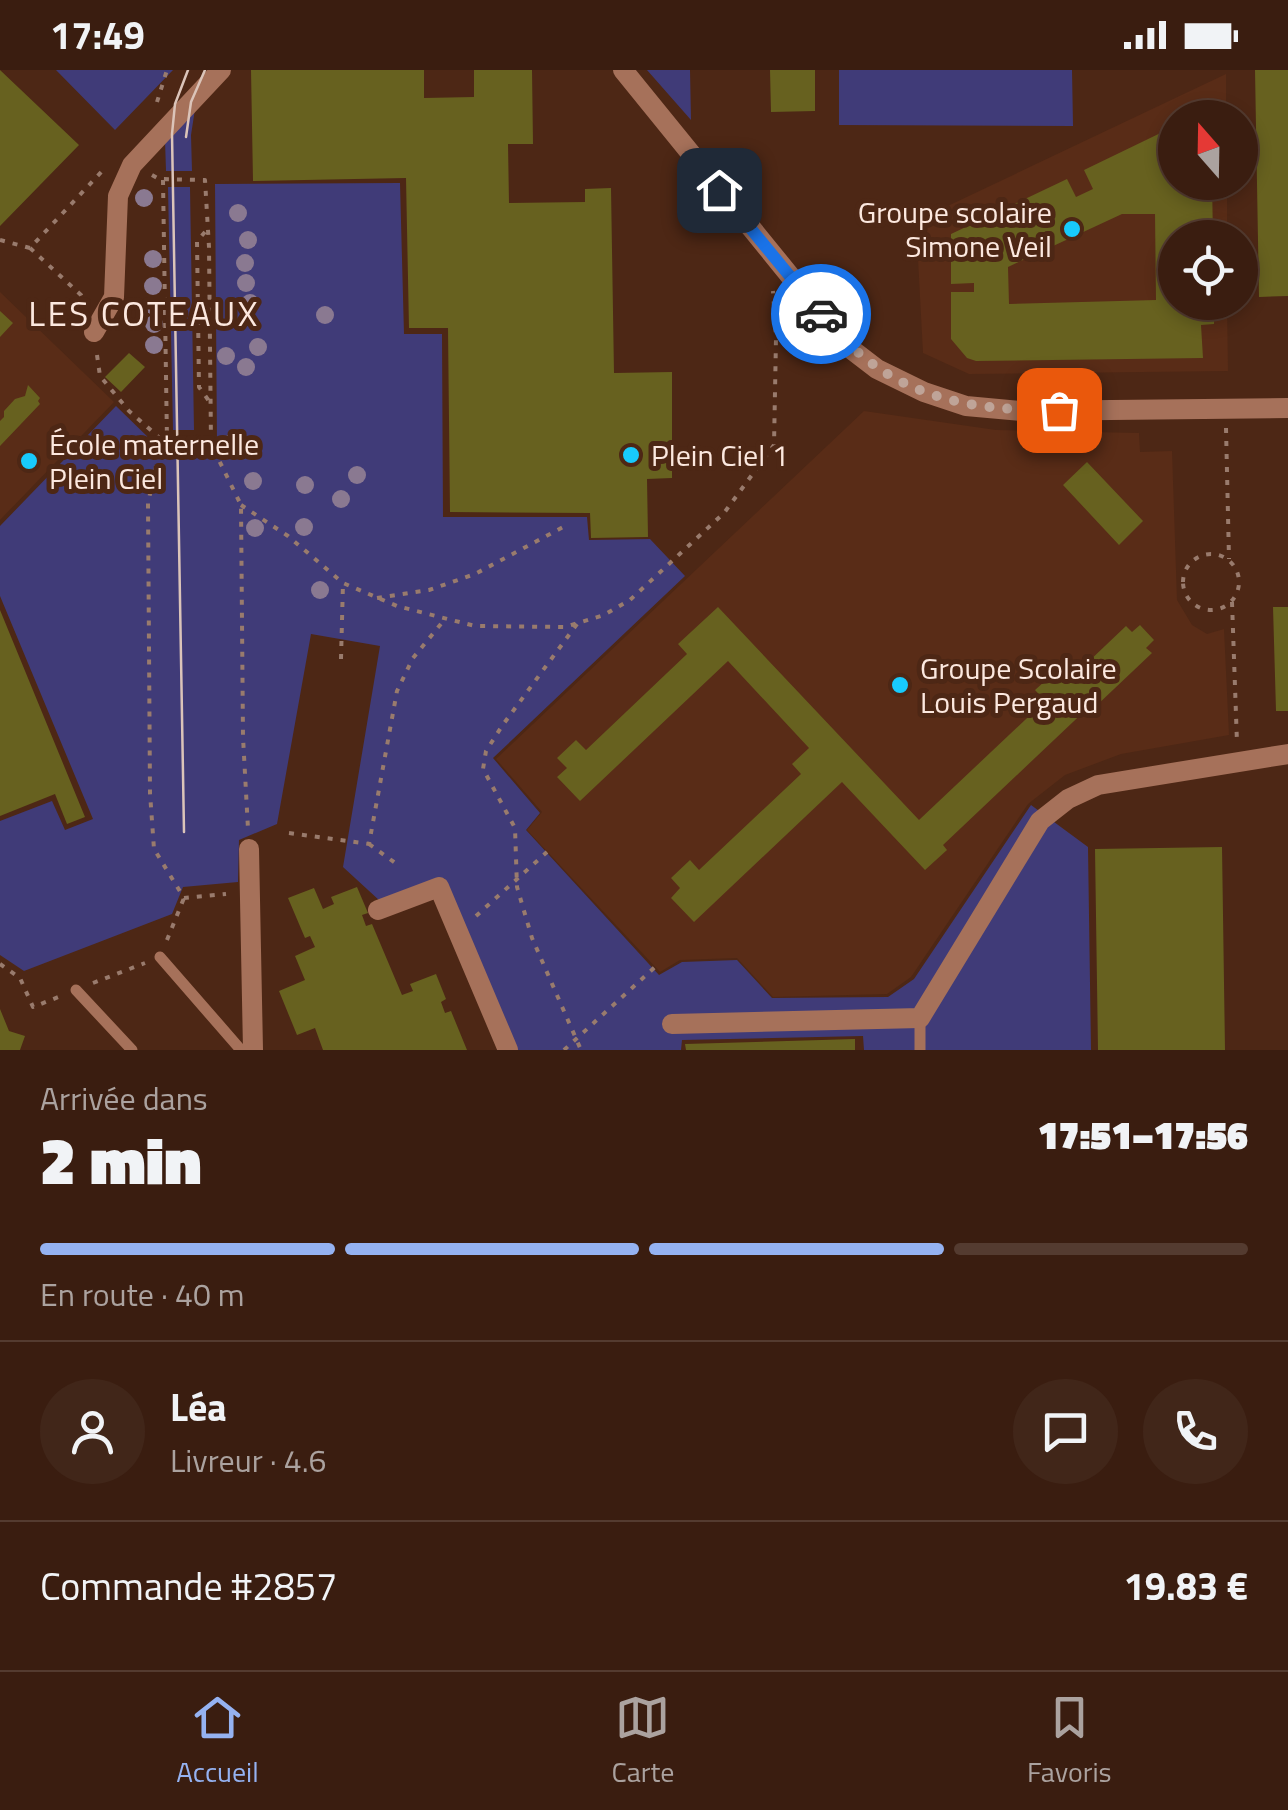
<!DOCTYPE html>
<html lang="fr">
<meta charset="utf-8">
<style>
body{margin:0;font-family:"Titillium Web",sans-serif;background:#412619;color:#f1f3f6;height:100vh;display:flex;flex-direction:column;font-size:38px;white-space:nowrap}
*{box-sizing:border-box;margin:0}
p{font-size:32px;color:#aba29f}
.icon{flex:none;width:55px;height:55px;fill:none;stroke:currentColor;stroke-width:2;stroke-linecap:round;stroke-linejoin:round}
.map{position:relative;height:980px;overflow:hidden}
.panel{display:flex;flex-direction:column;background:#3a1d10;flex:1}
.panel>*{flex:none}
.needle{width:65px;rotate:340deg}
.tools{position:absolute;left:1158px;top:30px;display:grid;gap:20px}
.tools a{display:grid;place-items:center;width:100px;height:100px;border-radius:50%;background:#3a1d10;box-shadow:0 5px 15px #0003,0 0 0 2px #543b30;font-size:50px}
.pin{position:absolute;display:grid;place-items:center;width:85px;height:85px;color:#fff;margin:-42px;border-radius:20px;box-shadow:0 5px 15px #0006}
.courier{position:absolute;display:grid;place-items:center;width:100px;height:100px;margin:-50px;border:8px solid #1a73e8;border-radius:50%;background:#fff;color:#222;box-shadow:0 2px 12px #0007}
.headline em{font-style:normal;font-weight:800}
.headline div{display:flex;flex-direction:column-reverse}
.headline{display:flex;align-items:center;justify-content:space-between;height:170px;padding:0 40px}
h1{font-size:65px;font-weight:800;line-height:75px}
.bar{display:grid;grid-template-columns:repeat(4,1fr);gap:15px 10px;align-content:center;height:120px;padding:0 40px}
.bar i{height:12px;border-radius:8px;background:#543b30}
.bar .selected{background:#95b2f1}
.bar p{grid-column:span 4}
.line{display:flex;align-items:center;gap:25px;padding:0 40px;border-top:2px solid #543b30}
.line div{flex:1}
.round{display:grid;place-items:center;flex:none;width:105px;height:105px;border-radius:52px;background:#412619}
.status{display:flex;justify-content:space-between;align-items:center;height:70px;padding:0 50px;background:#3a1d10;direction:ltr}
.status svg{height:28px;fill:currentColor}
.tabs{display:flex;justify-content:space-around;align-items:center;height:140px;border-top:2px solid #543b30;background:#3a1d10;font-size:28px;color:#aba29f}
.tabs a{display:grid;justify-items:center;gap:5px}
.tabs .selected{color:#95b2f1}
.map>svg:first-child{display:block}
.built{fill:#592c17}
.green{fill:#403b78}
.building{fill:#67611f;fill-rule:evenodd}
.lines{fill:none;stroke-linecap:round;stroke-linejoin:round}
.path{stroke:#997b6d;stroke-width:4;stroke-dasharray:5 8;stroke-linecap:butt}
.service{stroke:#a6715a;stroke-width:11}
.minor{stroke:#a6715a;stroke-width:20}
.tram{stroke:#dbc4b9;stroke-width:2.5}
.tree{fill:#8a7991}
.done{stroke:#bfa498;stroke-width:10;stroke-dasharray:0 18}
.route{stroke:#1a73e8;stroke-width:12}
.poi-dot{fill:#18cafc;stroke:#4d2715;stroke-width:4}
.labels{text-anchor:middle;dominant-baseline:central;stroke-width:10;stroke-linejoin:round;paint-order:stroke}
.poi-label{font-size:30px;fill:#fce8df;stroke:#4d2715;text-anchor:start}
.quarter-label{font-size:35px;letter-spacing:2.5px;fill:#fce8df;stroke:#4d2715}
</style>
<div class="status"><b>17:49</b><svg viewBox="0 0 49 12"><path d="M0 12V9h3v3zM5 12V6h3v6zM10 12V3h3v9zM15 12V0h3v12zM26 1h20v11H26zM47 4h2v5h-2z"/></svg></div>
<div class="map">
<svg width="1288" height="980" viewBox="0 0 1288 980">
<rect width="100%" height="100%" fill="#4d2715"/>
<path class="built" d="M1226,4v43l-51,1v64l52,1v54l-52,1v64l52,1 1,68 -259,3 -46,-21 -7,-132z
M0,222l114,110 -114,118z
M864,341l132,19 143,3 1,19 32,-1 5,149 15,25 15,9 17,-5 5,106 -108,19 -56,21 -37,29 -117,173 -24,17 -114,3 -36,-39 -57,2 -20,12 -133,-142 15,-18 -46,-53z"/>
<path class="green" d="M56,0h117l-58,60z
M647,0h43l1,50z
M839,0h233l1,56 -234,-1z
M195,39l-4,26 1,36h-26l-1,-31z
M400,113l4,151h38l1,183h144l2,23 61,-1 35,37 -192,182 47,55 -14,17 133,145 23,-13 55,-2 35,38 116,-1 26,-18 117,-174 57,42 3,203h-227l-1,-14 -181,4 -1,10h-164l-73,-172 -64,23 -37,-34 37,-221 -69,-12 -34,190 -38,16 -1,42 -55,5 -11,27 -148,57 -24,-16v-134l52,-20 13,29 28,-11 -93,-223v-70l116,-120 39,38 62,2 -2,-262z
M168,117h22l4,243h-21z"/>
<path class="building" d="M0,0l79,75 -79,81z
M251,0h173v28l50,-1v-27h58l1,74h-25l1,59 76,-1v-13l26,-1 3,185 58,-1v106l-25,1 1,58 -57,1 -1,-25 -140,-1 -2,-184h-39l-3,-150 -153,3z
M770,0h45v41l-44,1z
M1255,0h33v226l-29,1z
M1175,56v56h37l1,56h-38v64h39v22l-13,1 2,33 -227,3 -9,-3 -16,-19v-47h23v-9l-23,1v-50l116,-55 9,18 17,-8 -9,-19zM1122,144h33l1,86 -147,4 -1,-37z
M0,241l13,12 -13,14z
M129,283l16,14 -24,25 -16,-15z
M28,315l12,13 -2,3 2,3 -40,42v-25l4,-4v-6l11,-12 10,-3z
M1087,392l56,59 -24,24 -56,-60z
M718,537l201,213 126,-119 -10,-11 19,-17 11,11 61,-58 6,6 8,-7 14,15 -8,8 6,5 -57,54 -3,-3 -149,141 4,5 -22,20 -83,-88 -148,140 -23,-24 9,-10 -9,-10 19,-18 9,10 102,-96 -9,-10 17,-16 -81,-87 -148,140 -23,-24 10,-9 -10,-10 19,-18 10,10 101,-96 -9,-10z
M1273,537h15v104h-12z
M0,540l85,207 -18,7 -12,-30 -55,22z
M1222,777l3,203h-127l-3,-201z
M357,817l11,26 -6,2 4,11 6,-2 30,71 11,-4 -3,-7 26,-10 10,25 -5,3 4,11 6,-2 16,39h-144l-8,-22 -18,7 -18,-44 26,-11 -10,-24 20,-9 -5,-11 -5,2 -17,-40 26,-10 9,21 11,-5 -3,-7z
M0,939l9,22 16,5 -5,14h-20z
M855,969v11h-169l-1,-6z"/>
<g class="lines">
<path class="path" d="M157,32l10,-32
M152,105l7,4 46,1 4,67 2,197 30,61 2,232 5,92
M163,110l4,261
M205,162l-8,9 2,146 10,14
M0,170l30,8 75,-80
M30,178l51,47 3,7
M97,285l3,21 29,35 33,29 49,4
M1226,358l3,131
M162,370l-14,63 2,290 4,56 30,49 42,-4
M241,435l47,31 55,47 54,23 78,20 90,1 39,-12 26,-15 94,-87 50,-68 2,-107 -3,-47
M1183 512a28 28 0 1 1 56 0a28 28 0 1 1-56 0Z
M377,528l52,-8 46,-16 92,-49
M1232,532l5,141
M577,554l-75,102 -16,25 -3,18 32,59 2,59 15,51 49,112
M341,589l2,-76
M289,763l80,11 28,-153 16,-33 32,-39
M369,774l29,21
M476,846l71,-64
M167,870l17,-42
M0,894l20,14 13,29 28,-11
M93,913l52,-20
M564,980l91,-83"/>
<path class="service" d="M160,887l81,93
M76,920l56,60
M920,948v32"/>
<path class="minor" d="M623,0l224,276 30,23 47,23 42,14 54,5 268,-3
M94,262l20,-35 4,-101 14,-31 89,-95
M249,779l4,201
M378,840l61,-23 69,163
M672,954l248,-6 120,-197 28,-22 30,-14 190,-31"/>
<path class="tram" d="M186,67l5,-35 14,-32
M184,762l-12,-698 3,-30 13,-34"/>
</g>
<g class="tree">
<circle cx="144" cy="128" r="9"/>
<circle cx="238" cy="143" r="9"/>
<circle cx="248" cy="170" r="9"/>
<circle cx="153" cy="189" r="9"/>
<circle cx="245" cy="193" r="9"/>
<circle cx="246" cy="213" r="9"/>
<circle cx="153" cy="216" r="9"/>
<circle cx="250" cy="233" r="9"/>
<circle cx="154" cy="236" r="9"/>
<circle cx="325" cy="245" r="9"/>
<circle cx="154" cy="254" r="9"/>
<circle cx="154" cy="275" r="9"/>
<circle cx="258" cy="277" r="9"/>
<circle cx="226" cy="286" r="9"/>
<circle cx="246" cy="297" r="9"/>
<circle cx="233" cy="372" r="9"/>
<circle cx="357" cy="405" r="9"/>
<circle cx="253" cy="411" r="9"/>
<circle cx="305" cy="415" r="9"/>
<circle cx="341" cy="429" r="9"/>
<circle cx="304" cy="457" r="9"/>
<circle cx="255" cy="458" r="9"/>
<circle cx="320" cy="520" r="9"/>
</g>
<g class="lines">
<path class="done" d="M821,244c66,81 137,97 238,96"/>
<path class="route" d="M719,120l102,124"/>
</g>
<g class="poi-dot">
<circle cx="1072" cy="159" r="10"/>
<circle cx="631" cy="385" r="10"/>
<circle cx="29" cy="391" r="10"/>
<circle cx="900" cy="615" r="10"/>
</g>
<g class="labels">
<g class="poi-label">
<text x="1052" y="142" text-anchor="end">Groupe scolaire<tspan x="1052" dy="34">Simone Veil</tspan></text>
<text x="49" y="374">École maternelle<tspan x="49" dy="34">Plein Ciel</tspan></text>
<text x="651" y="385">Plein Ciel 1</text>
<text x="920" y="598">Groupe Scolaire<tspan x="920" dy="34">Louis Pergaud</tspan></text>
</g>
<g class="quarter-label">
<text x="144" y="243">LES COTEAUX</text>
</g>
</g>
</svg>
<div class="tools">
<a><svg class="needle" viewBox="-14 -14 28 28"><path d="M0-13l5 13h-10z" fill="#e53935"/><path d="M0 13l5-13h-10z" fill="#aba29f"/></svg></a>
<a><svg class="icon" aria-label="locate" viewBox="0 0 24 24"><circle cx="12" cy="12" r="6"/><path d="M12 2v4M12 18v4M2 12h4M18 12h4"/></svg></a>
</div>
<div class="pin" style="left:1059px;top:340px;background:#ea580c"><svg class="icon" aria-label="bag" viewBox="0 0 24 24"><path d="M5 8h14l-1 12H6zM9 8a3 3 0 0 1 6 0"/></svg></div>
<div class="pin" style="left:719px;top:120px;background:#1f2937"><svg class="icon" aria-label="home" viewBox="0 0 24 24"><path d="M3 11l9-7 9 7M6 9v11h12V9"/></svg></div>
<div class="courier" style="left:821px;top:244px"><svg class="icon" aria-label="car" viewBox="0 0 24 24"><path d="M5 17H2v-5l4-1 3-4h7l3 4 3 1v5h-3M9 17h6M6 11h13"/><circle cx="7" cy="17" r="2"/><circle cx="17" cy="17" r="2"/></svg></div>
</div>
<section class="panel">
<div class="headline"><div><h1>2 min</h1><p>Arrivée dans</p></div><em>17:51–17:56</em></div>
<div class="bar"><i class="selected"></i><i class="selected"></i><i class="selected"></i><i></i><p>En route · 40 m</p></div>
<div class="line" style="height:180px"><a class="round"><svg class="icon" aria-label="person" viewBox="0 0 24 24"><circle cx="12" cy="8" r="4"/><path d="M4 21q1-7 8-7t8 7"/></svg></a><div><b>Léa</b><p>Livreur · 4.6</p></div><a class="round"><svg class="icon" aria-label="chat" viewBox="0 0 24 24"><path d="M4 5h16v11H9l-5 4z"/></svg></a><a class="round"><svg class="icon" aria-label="phone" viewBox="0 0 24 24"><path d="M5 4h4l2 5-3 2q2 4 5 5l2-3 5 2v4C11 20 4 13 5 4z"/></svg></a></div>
<div class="line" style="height:130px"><div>Commande #2857</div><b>19.83 €</b></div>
</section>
<nav class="tabs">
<a class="selected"><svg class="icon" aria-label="home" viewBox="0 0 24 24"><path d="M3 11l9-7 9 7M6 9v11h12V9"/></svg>Accueil</a>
<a><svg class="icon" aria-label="map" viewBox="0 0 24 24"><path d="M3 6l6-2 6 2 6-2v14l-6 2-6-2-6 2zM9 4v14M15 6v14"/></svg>Carte</a>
<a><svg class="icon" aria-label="saved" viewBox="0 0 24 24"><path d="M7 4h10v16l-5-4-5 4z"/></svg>Favoris</a>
</nav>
